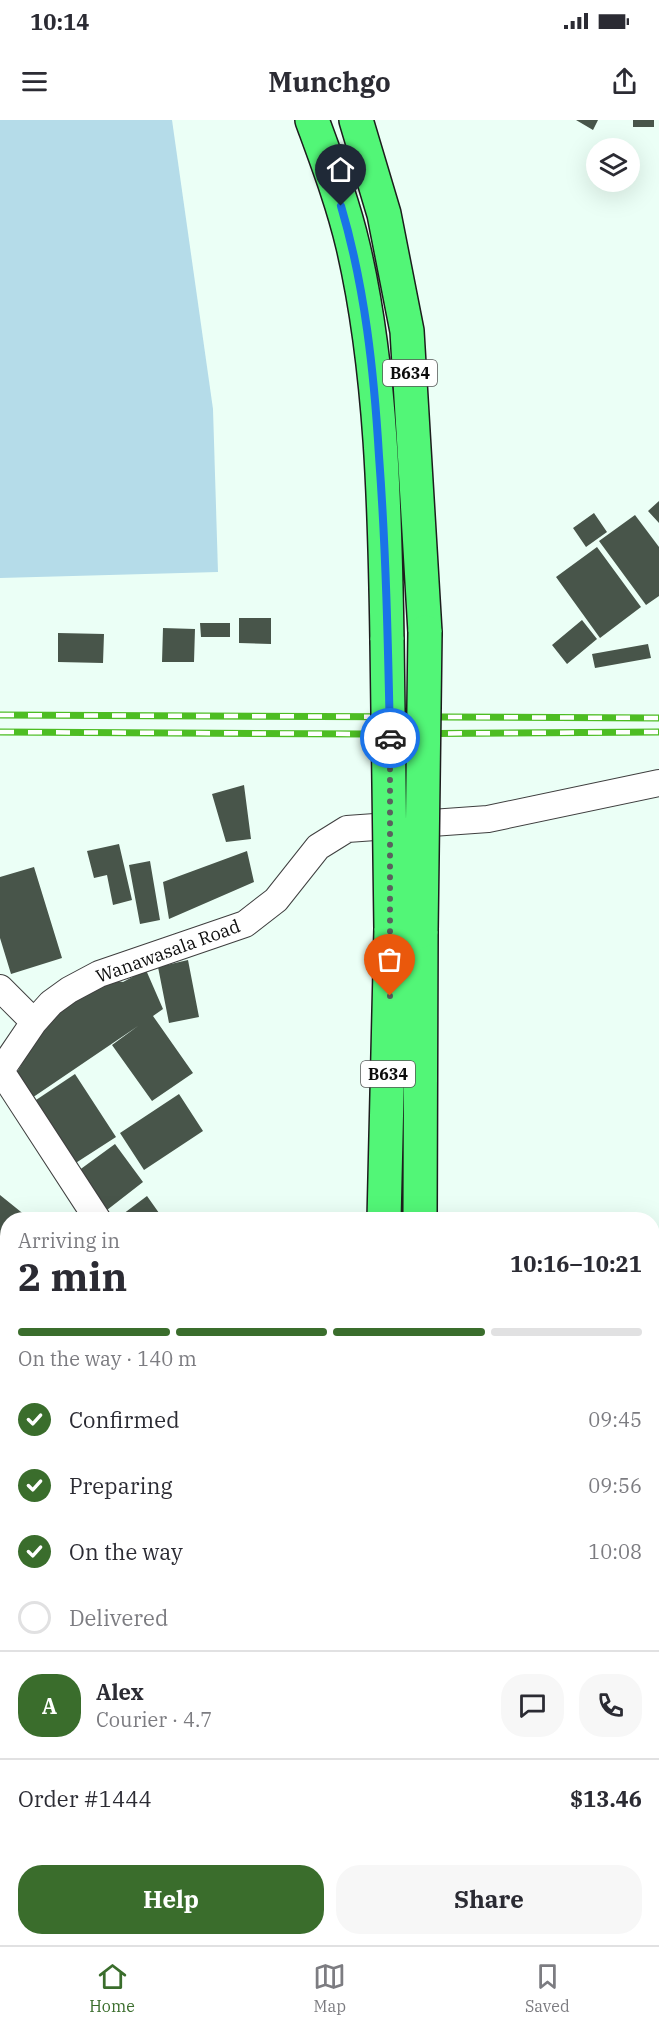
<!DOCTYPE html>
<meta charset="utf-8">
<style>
body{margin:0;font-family:"IBM Plex Serif",serif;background:#f7f7f7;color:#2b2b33;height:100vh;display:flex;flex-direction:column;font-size:22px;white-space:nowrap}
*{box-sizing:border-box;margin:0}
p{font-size:20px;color:#7c7c81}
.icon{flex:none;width:33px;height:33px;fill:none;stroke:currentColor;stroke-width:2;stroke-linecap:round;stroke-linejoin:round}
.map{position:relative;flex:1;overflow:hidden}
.drawer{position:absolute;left:0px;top:1092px;width:660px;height:734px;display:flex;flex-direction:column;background:#fff;border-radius:24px 24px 0 0;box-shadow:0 6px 24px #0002}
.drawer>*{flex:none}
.fabs{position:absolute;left:586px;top:18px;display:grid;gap:12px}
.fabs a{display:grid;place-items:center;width:54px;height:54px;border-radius:50%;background:#fff;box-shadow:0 6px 24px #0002;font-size:30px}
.pin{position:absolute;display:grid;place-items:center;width:51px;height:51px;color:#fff;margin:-62px -26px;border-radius:50% 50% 50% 0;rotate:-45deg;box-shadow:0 0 6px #0007}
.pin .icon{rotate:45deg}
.courier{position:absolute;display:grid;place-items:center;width:60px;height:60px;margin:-30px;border:4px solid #1a73e8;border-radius:50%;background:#fff;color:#222;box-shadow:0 2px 8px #0007}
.head em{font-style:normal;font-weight:700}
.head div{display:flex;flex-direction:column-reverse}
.head{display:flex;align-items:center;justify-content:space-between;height:102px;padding:0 18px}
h1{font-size:39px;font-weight:700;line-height:45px}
.bar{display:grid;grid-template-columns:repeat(4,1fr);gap:9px 6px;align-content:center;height:72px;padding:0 18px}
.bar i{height:8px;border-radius:4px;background:#e1e1e2}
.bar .on{background:#3a6d2c}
.bar p{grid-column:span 4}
.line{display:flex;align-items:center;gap:15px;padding:0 18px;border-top:2px solid #e1e1e2}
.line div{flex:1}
.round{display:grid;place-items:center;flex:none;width:63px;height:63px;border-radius:24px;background:#f7f7f7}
ol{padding:0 18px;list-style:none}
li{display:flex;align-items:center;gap:18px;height:66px}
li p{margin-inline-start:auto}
li .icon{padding:6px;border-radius:50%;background:#3a6d2c;color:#fff;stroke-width:4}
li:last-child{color:#7c7c81}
li i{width:33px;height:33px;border:3px solid #e1e1e2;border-radius:50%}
.button{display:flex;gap:12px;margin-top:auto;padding:12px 18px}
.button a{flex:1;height:69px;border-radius:24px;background:#3a6d2c;color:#fff;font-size:24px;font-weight:700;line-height:69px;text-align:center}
.button a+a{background:#f7f7f7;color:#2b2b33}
.status{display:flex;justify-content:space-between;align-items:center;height:42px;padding:0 30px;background:#fff;direction:ltr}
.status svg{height:16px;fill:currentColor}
header{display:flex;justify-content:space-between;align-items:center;height:78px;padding:0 18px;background:#fff;font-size:27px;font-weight:700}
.dock{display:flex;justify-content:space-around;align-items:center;height:84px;border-top:2px solid #e1e1e2;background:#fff;font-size:16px;color:#7c7c81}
.dock a{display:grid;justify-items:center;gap:3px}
.dock .on{color:#3a6d2c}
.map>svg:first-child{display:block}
.green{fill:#b5dce9}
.building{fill:#48554a}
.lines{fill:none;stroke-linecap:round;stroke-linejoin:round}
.minor-casing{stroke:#3f3f3f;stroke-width:28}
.highway-casing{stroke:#1d1d1d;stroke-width:36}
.minor{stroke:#fff;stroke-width:26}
.highway{stroke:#52f677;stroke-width:33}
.rail-casing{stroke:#4dbd23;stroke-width:7}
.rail{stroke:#fff;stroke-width:4.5;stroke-dasharray:14;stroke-linecap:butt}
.highway-bridge-casing{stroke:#1d1d1d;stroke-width:36;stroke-linecap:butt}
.highway-bridge{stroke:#52f677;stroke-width:33}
.done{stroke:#5a615e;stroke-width:6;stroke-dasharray:0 10.8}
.route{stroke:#1a73e8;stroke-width:8}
.labels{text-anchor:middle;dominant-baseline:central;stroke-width:6;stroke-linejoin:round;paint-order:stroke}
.shield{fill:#fff;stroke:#555;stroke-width:1.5}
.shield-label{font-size:16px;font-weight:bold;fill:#0c0c0c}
.street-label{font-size:18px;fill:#0c0c0c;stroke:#fff}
</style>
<div class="status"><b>10:14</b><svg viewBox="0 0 49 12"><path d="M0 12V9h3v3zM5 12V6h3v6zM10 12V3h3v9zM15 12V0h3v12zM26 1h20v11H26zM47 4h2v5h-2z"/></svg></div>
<header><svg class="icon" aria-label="menu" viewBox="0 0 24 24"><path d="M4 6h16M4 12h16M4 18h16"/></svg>Munchgo<svg class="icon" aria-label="share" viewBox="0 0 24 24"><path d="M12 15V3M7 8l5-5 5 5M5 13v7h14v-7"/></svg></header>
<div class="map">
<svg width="659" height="1825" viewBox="0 0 659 1825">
<rect width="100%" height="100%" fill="#ebfff6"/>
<path class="green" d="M0,0h172l41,289 5,163 -218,6z"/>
<path class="building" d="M576,0h22l-5,10z
M633,0h21v7h-21z
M659,381v22l-11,-12z
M594,393l13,19 -21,15 -13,-19z
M635,395l24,32v49l-13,9 -47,-64z
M597,427l44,60 -41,31 -44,-61z
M239,498h32v26l-32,-1z
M582,500l15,19 -30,25 -15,-19z
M200,503h30v14h-29z
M163,508l32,1 -1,33h-32z
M58,513l46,1 -1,29 -45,-1z
M648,524l3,14 -56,10 -3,-14z
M244,665l7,54 -25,3 -14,-48z
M119,724l13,56 -19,5 -6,-30 -13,3 -7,-27z
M247,731l7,31 -85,37 -6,-37z
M150,741l10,59 -20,4 -11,-59z
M34,747l28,91 -51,16 -11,-36v-61z
M188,840l11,57 -30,6 -11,-56z
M146,850l17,39 -10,7 40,57 -41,28 -40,-56 26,-19 -112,76 -14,-21 21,-37 32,-38 40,-27 18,3z
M75,954l41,63 -45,29 -41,-62z
M179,974l24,37 -59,39 -24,-37z
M115,1024l28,38 -36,28 -29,-39z
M0,1075l31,25h-23v39l-8,-6z
M147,1076l17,24h-49z
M0,1623l8,10v30l-8,5z"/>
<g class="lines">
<g class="minor-casing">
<path id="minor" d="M0,868l34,34
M1,951l97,149
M0,952l34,-50 17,-19 18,-13 30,-16 146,-50 31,-24 42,-53 29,-18 141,-10 171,-36
M0,1569l8,-6"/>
</g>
<g class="highway-casing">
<path id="highway" d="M312,0c15,41 31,83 41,126 29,124 32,266 34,394
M356,0l28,94 23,117 18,301
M384,1100l7,-292
M420,1100l1,-289
M316,1825l1,-7
M352,1825l2,-7"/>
</g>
<use href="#minor" class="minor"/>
<use href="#highway" class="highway"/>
<g class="rail-casing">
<path id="rail" d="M0,595l659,3
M0,612l366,2 293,-2"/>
</g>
<use href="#rail" class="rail"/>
<g class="highway-bridge-casing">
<path id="highway-bridge" d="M387,520l4,288
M421,811l4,-299"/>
</g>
<use href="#highway-bridge" class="highway-bridge"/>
</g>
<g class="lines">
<path class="done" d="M390,876v-258"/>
<path class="route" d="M341,86c24,81 33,166 38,250 7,94 9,188 11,282"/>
</g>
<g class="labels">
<g class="shield">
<rect x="383" y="240" width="54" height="26" rx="4.5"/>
<rect x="361" y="941" width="54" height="26" rx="4.5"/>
</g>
<g class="shield-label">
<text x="410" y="253">B634</text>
<text x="388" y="954">B634</text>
</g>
<g class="street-label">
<text transform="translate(168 831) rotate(-20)">Wanawasala Road</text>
</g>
</g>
</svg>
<div class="fabs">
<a><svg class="icon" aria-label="layers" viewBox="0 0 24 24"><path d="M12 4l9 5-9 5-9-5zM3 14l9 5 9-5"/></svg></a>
</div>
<div class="pin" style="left:390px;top:876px;background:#ea580c"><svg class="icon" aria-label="bag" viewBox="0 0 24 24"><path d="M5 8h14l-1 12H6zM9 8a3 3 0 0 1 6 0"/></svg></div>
<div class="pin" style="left:341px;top:86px;background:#1f2937"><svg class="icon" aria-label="home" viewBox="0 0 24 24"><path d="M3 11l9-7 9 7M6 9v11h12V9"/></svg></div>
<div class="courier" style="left:390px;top:618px"><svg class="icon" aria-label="car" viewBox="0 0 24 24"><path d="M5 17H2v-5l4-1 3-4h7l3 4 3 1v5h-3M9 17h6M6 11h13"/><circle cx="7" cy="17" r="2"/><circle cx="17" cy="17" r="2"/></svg></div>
<section class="drawer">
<div class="head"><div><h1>2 min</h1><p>Arriving in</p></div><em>10:16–10:21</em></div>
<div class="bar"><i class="on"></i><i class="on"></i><i class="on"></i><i></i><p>On the way · 140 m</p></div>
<ol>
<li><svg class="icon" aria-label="check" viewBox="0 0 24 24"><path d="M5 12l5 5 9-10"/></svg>Confirmed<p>09:45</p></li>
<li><svg class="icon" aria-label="check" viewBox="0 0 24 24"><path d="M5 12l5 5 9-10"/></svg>Preparing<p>09:56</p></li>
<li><svg class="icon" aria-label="check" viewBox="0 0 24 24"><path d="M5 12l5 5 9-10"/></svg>On the way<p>10:08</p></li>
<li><i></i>Delivered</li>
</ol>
<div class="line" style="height:108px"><b class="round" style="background:#3a6d2c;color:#fff">A</b><div><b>Alex</b><p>Courier · 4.7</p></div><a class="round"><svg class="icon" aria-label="chat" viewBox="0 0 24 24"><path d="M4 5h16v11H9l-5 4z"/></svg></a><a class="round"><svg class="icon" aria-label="phone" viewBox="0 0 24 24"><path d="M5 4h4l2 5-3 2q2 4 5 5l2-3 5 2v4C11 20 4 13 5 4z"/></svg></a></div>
<div class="line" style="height:78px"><div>Order #1444</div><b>$13.46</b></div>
<div class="button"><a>Help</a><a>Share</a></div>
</section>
</div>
<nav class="dock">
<a class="on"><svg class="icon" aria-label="home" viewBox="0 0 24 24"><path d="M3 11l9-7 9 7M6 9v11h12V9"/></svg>Home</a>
<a><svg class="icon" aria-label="map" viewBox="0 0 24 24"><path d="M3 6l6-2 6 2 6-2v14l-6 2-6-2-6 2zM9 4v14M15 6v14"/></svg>Map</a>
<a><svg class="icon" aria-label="saved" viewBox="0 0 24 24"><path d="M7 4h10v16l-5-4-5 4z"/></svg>Saved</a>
</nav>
